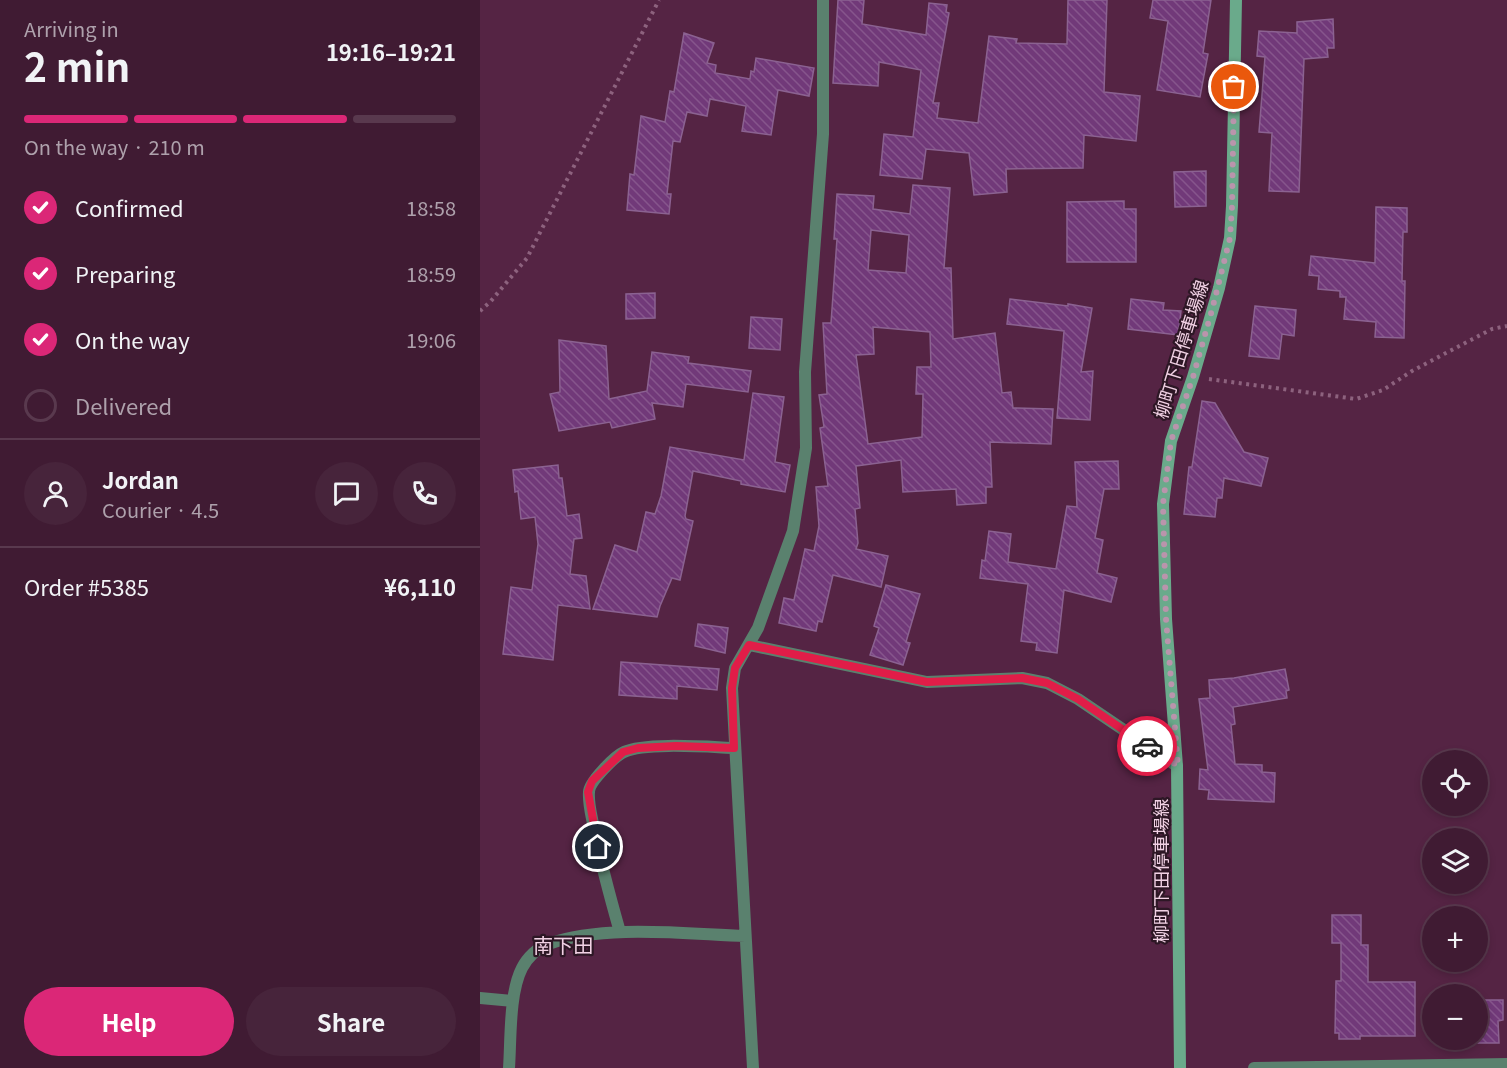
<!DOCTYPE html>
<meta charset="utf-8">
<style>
body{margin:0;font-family:Georgia,"Noto Sans JP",serif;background:#47243b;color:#f1f3f6;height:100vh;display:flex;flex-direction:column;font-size:22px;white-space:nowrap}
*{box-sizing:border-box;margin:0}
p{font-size:20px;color:#aea1ac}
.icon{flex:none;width:33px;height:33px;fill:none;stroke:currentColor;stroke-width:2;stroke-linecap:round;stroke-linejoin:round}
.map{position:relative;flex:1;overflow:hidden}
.side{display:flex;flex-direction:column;background:#401b33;width:480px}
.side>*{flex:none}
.buttons{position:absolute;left:942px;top:750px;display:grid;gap:12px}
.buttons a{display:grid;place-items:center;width:66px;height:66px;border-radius:50%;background:#401b33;box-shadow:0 3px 9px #0003,0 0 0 2px #59394e;font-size:30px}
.pin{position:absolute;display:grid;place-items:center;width:51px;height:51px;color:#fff;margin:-26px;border:3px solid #fff;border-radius:50%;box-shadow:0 2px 6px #0007}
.courier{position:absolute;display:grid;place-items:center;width:60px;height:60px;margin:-30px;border:4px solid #e11d48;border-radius:50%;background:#fff;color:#222;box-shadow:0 2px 8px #0007}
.overview em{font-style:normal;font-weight:700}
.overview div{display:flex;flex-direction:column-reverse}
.overview{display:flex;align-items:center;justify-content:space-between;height:102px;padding:0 24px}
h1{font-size:39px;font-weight:700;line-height:45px}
.bar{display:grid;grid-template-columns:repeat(4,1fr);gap:9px 6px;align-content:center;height:72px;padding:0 24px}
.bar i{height:8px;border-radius:4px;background:#59394e}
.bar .current{background:#db2777}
.bar p{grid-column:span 4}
.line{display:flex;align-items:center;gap:15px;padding:0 24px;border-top:2px solid #59394e}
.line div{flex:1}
.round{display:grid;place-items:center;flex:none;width:63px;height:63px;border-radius:32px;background:#47243b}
ol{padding:0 24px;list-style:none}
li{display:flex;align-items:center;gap:18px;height:66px}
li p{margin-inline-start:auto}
li .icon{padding:6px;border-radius:50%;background:#db2777;color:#fff;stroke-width:4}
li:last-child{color:#aea1ac}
li i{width:33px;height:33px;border:3px solid #59394e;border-radius:50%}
.primary-button{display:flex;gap:12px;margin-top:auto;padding:12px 24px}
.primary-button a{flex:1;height:69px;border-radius:36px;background:#db2777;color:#fff;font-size:24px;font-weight:700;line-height:69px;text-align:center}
.primary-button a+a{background:#47243b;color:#f1f3f6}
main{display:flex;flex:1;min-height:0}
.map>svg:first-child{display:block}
.building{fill:url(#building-back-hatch);stroke:#8b6291;stroke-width:1.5;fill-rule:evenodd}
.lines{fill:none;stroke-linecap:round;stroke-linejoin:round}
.path{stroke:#8d627e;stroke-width:4;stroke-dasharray:3 4.5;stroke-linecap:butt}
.street{stroke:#5a816e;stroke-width:12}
.secondary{stroke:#6aaa8b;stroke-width:12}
.done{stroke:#ba94ac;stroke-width:6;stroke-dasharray:0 10.8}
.route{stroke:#e11d48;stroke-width:8}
.labels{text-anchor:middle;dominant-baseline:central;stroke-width:4.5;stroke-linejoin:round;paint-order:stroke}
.street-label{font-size:18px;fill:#f1d1e4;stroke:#2d1725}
.neighbourhood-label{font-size:20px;fill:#f1d1e4;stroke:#2d1725}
</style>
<main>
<section class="side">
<div class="overview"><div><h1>2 min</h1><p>Arriving in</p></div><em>19:16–19:21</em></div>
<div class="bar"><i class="current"></i><i class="current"></i><i class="current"></i><i></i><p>On the way · 210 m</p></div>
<ol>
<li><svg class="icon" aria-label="check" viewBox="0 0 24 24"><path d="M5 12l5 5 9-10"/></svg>Confirmed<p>18:58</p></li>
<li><svg class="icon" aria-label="check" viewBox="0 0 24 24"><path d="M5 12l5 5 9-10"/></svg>Preparing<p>18:59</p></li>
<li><svg class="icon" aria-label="check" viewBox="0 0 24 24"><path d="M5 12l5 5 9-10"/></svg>On the way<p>19:06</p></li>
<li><i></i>Delivered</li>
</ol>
<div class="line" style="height:108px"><a class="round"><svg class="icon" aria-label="person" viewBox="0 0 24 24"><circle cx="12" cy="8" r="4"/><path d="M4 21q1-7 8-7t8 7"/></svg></a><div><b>Jordan</b><p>Courier · 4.5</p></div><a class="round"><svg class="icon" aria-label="chat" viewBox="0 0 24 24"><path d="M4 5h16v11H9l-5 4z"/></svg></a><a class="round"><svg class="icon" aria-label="phone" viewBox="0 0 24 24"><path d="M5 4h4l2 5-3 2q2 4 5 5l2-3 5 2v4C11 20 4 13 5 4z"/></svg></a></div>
<div class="line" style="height:78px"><div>Order #5385</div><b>¥6,110</b></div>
<div class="primary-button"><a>Help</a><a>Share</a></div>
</section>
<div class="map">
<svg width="1027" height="1068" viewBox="0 0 1027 1068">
<defs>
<pattern id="building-back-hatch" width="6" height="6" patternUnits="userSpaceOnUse" patternTransform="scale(1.5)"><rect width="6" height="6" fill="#713979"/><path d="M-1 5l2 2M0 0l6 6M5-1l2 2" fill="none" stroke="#86558c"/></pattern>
</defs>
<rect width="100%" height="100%" fill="#552444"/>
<path class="building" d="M358,0h26l-2,24 64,11 3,-32 18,2 -1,7 3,1 -16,90h6l-2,15 41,5 11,-87 28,3 -1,4 51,1 1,-44h39l-3,92 36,4 -4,45 -52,-6 -1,33 -77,1 1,23 -33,3 -5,-42 -43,-4 -4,30 -42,-4 4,-41 29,3 8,-67 -42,-8 -1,24 -45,-3z
M673,0h58l-8,53 5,1 -8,43 -43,-7 11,-69 -18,-3z
M853,19l1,29h-7l1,9 -24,2 -5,133 -30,-1 3,-58 -13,-1 6,-75 -8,-1 2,-25 38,2v-11z
M204,33l30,10 -7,20 9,2 -1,8 35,6 1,-8 3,1 2,-14 58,10 -5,28 -31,-6 -7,45 -29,-4 4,-25 -36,-7 -3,17 -20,-4 -7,30 -7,-1 -6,53h4l-2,20 -42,-4 3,-36 4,1 7,-59 24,6 5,-31 4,1z
M726,171v35l-31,1 -1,-35z
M433,185l37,3 -6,80h7l2,71 42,-6 7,60 9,-1 2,16 40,1 -2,35 -61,-2 2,45h-6v16l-29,2 -1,-16 -53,3 -2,-32 -45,6 4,42 -5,1 3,34 -2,6 32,7 -7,31 -48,-12 -11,47 -4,-1 -2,10 -37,-8 5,-25 10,2 11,-51 9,2 5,-25 -3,-39 12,-1 -8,-58 4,-1 -5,-32 8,-1 -4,-71h8l6,-84h-3l3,-45 37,2 -1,13 37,5zM391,230l38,5 -3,38 -38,-3zM393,327l57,5 1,35h-14l-1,27h7l-1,43 -54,7 -12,-89 18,-1z
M644,201v8h12v53h-69v-60z
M896,207l31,1v24h-4l-1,49h3l-1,57 -29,-1 1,-15 -32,-3 2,-22h-6v-6l-22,-2 1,-13 -10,-1 2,-19 64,7z
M175,293v25l-29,1v-25z
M530,299l58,7v-2l24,4 -11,64 12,-1 -3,49 -33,-2 7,-87 -57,-7z
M651,299l33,4 -1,7 18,1 -3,24 -50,-6z
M775,306l41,4 -2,26 -12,-2 -3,25 -30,-3z
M271,317l31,2 -2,31 -31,-2z
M79,340l47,6 3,53 38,-8 5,-39 37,5 -1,6 63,8 -3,21 -62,-8 -3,23 -31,-4 3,16 -43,9 -2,-6 -51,9 -9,-37 10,-2z
M273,393l31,4 -9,65 15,3 -5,27 -44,-8v-3l-48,-10 -8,45 1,3 7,2 -13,59 -8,-2 -12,28 -3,11 -64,-8 22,-64 22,7 9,-40 9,2 6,-18 9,-49 74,13z
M722,401l13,2 29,49 24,6 -7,28 -37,-8 -2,20h-5l-2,19 -31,-3 5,-47h3z
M638,461l1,28h-15l-9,49 8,2 -6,33 20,5 -6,24 -47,-12 -7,63 -21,-3 1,-7 -16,-2 7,-57 -48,-6 2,-18 3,1 4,-30 22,3 -3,28 48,7 11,-63 10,1 -2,-45z
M78,465l1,13h3l5,38 12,-2 3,24 -8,1 -4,35 16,2 4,33 -32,-4 -5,55 -50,-6 8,-67 21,3 6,-46 -3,-27 -14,2 -3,-28 -3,1 -2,-22z
M406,585l34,9 -14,48 4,1 -7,22 -33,-10 9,-27 -5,-2z
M218,624l30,4 -3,25 -30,-7z
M141,662l98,7 -2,21 -40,-4v13l-58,-4z
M805,669l4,21 -3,1 1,7 -54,9 2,17 -4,1 4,39 27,1v7l13,1 -1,29 -66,-3 1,-9 -10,-1 1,-20 8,1 -9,-71 11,-1 -1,-18 25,-2z
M852,915h29v30h7v37h47v54h-55v3h-21v-6h-4l1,-52h5v-38h-9z
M998,1000h25v20l-5,1 1,22h-21z"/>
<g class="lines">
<path class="path" d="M0,311l11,-10 36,-43 132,-258
M729,379l147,20 27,-9 29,-19 32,-17 48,-25 15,-3"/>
<path class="street" d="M269,645l178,37 95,-4 25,5 31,16 99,67
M140,932c-10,-35 -19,-68 -26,-103 -2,-12 -6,-25 -5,-37 0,-10 26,-36 35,-40 21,-10 85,-5 110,-4
M0,998l33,3
M29,1068c2,-28 0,-75 13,-100 5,-10 16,-21 26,-24 56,-20 138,-10 197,-8
M273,1068l-21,-380 3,-20 23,-40 35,-97 13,-83 -1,-76 18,-238v-134
M774,1068l253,-4"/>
<path class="secondary" d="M700,1068l-3,-302 -11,-147 -3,-115 8,-63 22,-64 26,-89 11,-50 2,-32 4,-206"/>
</g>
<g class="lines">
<path class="done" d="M667,746l31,20 -12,-147 -3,-115 8,-63 22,-64 19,-67 18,-72 2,-32 2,-119"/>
<path class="route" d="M118,847l-10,-55 4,-11 31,-29 15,-4 38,-2 58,2 -2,-60 3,-20 14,-23 178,37 95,-4 25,5 31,16 69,47"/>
</g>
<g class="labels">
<g class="street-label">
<text transform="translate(700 349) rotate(-73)">柳町下田停車場線</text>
<text transform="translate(680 871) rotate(-90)">柳町下田停車場線</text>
</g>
<g class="neighbourhood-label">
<text x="83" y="944">南下田</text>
</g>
</g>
</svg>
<div class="buttons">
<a><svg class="icon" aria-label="locate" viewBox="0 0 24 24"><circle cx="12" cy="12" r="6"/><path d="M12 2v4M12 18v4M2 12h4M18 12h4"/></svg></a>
<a><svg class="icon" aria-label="layers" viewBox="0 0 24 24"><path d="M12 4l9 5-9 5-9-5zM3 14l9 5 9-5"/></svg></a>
<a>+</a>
<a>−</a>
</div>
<div class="pin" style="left:754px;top:87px;background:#ea580c"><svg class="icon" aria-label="bag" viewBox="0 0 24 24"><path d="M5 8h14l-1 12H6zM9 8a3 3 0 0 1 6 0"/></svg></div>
<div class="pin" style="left:118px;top:847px;background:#1f2937"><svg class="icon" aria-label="home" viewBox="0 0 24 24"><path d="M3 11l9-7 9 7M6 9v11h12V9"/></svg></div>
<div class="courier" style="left:667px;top:746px"><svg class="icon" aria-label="car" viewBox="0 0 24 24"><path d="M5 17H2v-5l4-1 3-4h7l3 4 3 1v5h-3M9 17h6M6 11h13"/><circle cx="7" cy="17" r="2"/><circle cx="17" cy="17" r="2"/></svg></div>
</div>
</main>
